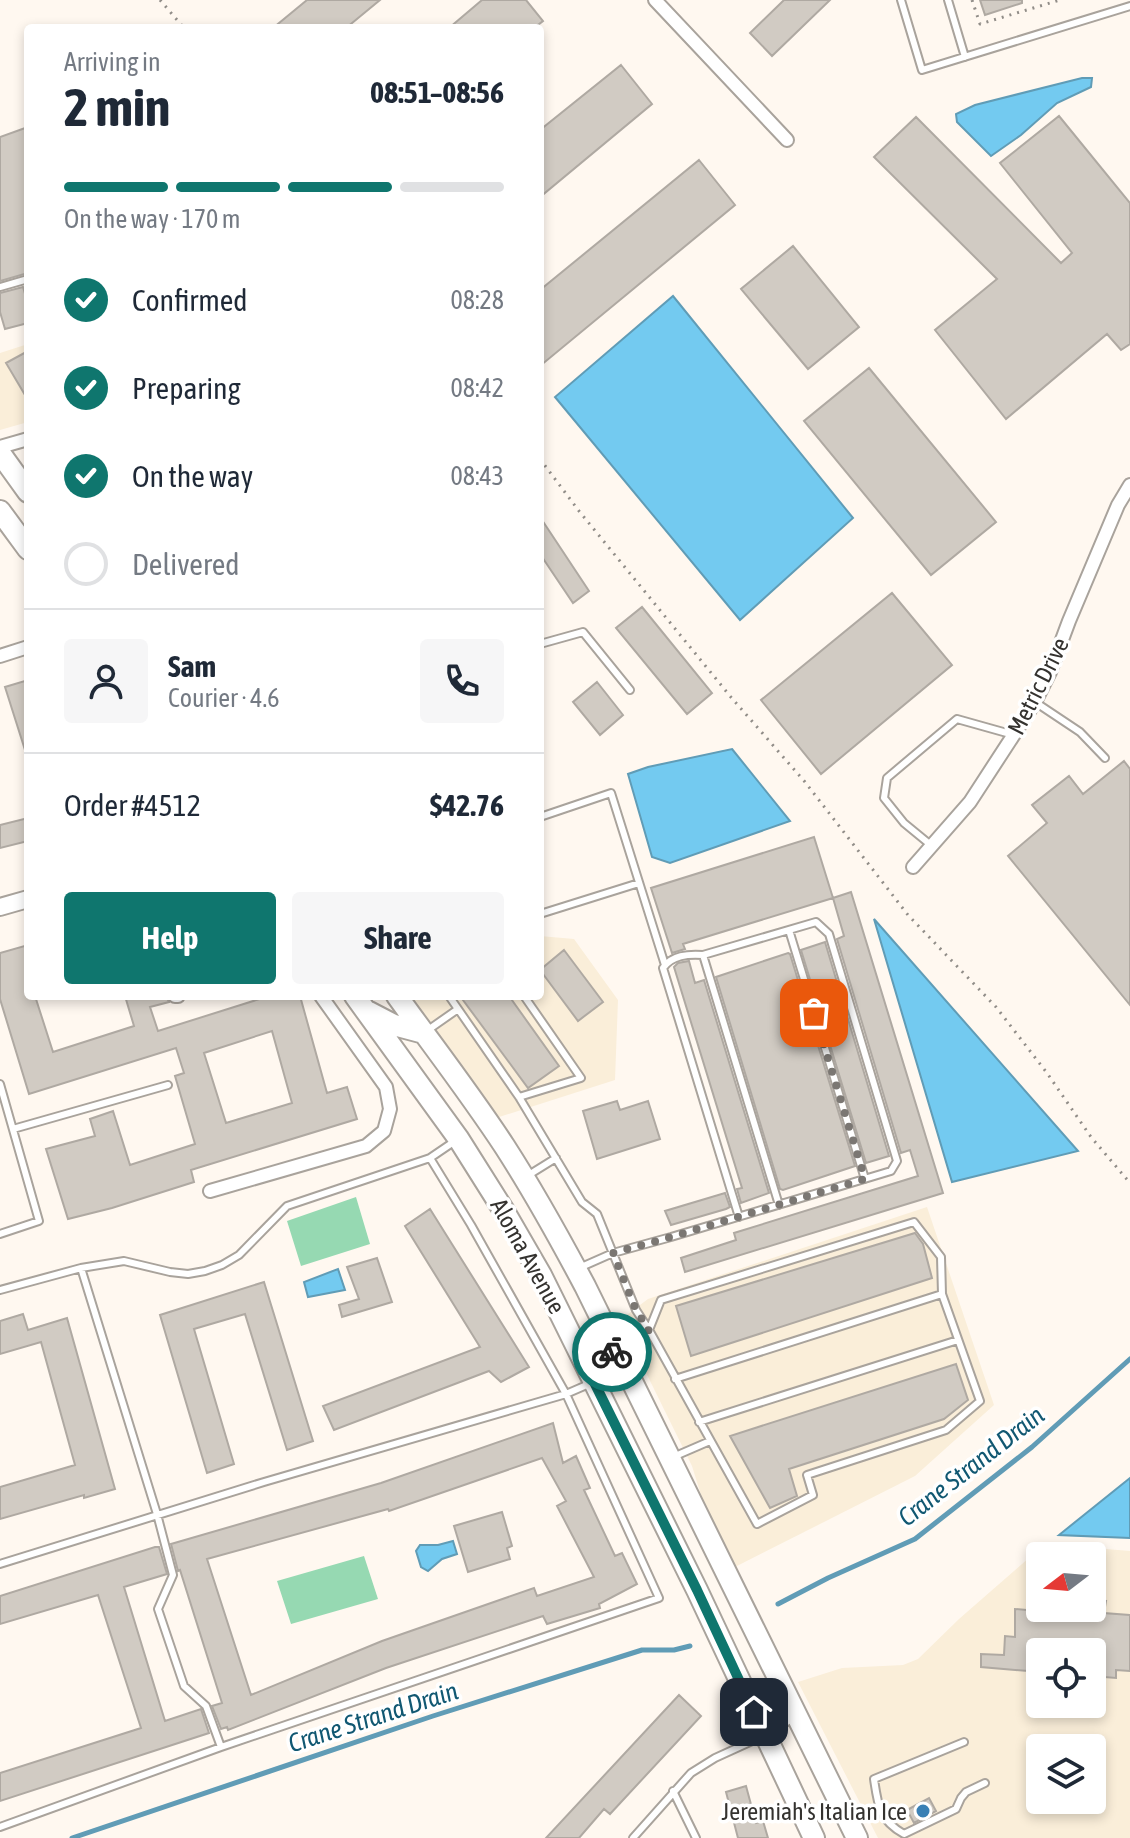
<!DOCTYPE html>
<meta charset="utf-8">
<style>
body{margin:0;font-family:"Asap Condensed",sans-serif;background:#f6f6f7;color:#1f2937;height:100vh;display:flex;flex-direction:column;font-size:30px;white-space:nowrap}
*{box-sizing:border-box;margin:0}
p{font-size:26px;color:#747a83}
.icon{flex:none;width:44px;height:44px;fill:none;stroke:currentColor;stroke-width:2;stroke-linecap:round;stroke-linejoin:round}
.map{position:relative;flex:1;overflow:hidden}
.drawer{position:absolute;left:24px;top:24px;width:520px;height:976px;display:flex;flex-direction:column;background:#fff;border-radius:8px;box-shadow:0 4px 12px #0003}
.drawer>*{flex:none}
.needle{width:52px;rotate:254deg}
.buttons{position:absolute;left:1026px;top:1542px;display:grid;gap:16px}
.buttons a{display:grid;place-items:center;width:80px;height:80px;border-radius:8px;background:#fff;box-shadow:0 4px 12px #0003;font-size:40px}
.pin{position:absolute;display:grid;place-items:center;width:68px;height:68px;color:#fff;margin:-34px;border-radius:16px;box-shadow:0 4px 12px #0006}
.courier{position:absolute;display:grid;place-items:center;width:80px;height:80px;margin:-40px;border:6px solid #0f766e;border-radius:50%;background:#fff;color:#222;box-shadow:0 2px 10px #0007}
.head em{font-style:normal;font-weight:700}
.head div{display:flex;flex-direction:column-reverse}
.head{display:flex;align-items:center;justify-content:space-between;height:136px;padding:0 40px}
h1{font-size:52px;font-weight:700;line-height:60px}
.bar{display:grid;grid-template-columns:repeat(4,1fr);gap:12px 8px;align-content:center;height:96px;padding:0 40px}
.bar i{height:10px;border-radius:6px;background:#e0e1e3}
.bar .active{background:#0f766e}
.bar p{grid-column:span 4}
.line{display:flex;align-items:center;gap:20px;padding:0 40px;border-top:2px solid #e0e1e3}
.line div{flex:1}
.round{display:grid;place-items:center;flex:none;width:84px;height:84px;border-radius:8px;background:#f6f6f7}
ol{padding:0 40px;list-style:none}
li{display:flex;align-items:center;gap:24px;height:88px}
li p{margin-inline-start:auto}
li .icon{padding:8px;border-radius:50%;background:#0f766e;color:#fff;stroke-width:4}
li:last-child{color:#747a83}
li i{width:44px;height:44px;border:4px solid #e0e1e3;border-radius:50%}
.button{display:flex;gap:16px;margin-top:auto;padding:16px 40px}
.button a{flex:1;height:92px;border-radius:8px;background:#0f766e;color:#fff;font-size:32px;font-weight:700;line-height:92px;text-align:center}
.button a+a{background:#f6f6f7;color:#1f2937}
.map>svg:first-child{display:block}
.commercial{fill:#faeed9;fill-rule:evenodd}
.green{fill:#96d9b2}
.water{fill:#73caf0;stroke:#609cb6;stroke-width:2}
.lines{fill:none;stroke-linecap:round;stroke-linejoin:round}
.stream{stroke:#609cb6;stroke-width:5}
.building{fill:#d1cbc3;stroke:#afa9a2;stroke-width:2;fill-rule:evenodd}
.service-casing{stroke:#a9a39c;stroke-width:10}
.minor-casing{stroke:#a9a39c;stroke-width:16}
.tertiary-casing{stroke:#a9a39c;stroke-width:20}
.primary-casing{stroke:#a9a39c;stroke-width:24}
.path{stroke:#918d88;stroke-width:3;stroke-dasharray:2 6;stroke-linecap:butt}
.service{stroke:#fff;stroke-width:6}
.minor{stroke:#fff;stroke-width:12}
.tertiary{stroke:#fff;stroke-width:16}
.primary{stroke:#fff;stroke-width:20}
.done{stroke:#7b7773;stroke-width:8;stroke-dasharray:0 14.4}
.route{stroke:#0f766e;stroke-width:10}
.poi-dot{fill:#3980b5;stroke:#fff;stroke-width:3}
.labels{text-anchor:middle;dominant-baseline:central;stroke-width:7;stroke-linejoin:round;paint-order:stroke}
.street-label{font-size:24px;fill:#34322f;stroke:#fff}
.poi-label{font-size:24px;fill:#34322f;stroke:#fff;text-anchor:end}
.water-label{font-size:26px;font-style:italic;fill:#115872;stroke:#fff}
</style>
<div class="map">
<svg width="1130" height="1838" viewBox="0 0 1130 1838">
<rect width="100%" height="100%" fill="#fff8f0"/>
<path class="commercial" d="M28,344v78l-28,8v-77z
M540,936l34,3 44,61 -3,80 -119,38 -89,-122h133z
M927,1207l67,198 -79,71 -182,92 -27,-57 -14,-45 -72,-146 28,-21z
M1045,1544l85,7v287h-252l-80,-156 44,-14 61,-3 15,-6 41,-40zM1040,1556h52v52h-52zM1040,1652h52v52h-52zM1040,1748h52v52h-52z"/>
<path class="green" d="M356,1197l14,47 -69,22 -14,-45z
M364,1556l14,43 -87,25 -14,-43z"/>
<path class="water" d="M1082,78h10l-1,9 -34,16 -36,32 -30,21 -34,-34 -1,-8 19,-9z
M673,296l180,222 -113,102 -185,-223z
M732,749l58,72 -120,42 -18,-6 -24,-83 20,-7z
M874,919l204,232 -126,31z
M338,1269l7,21 -37,7 -4,-15z
M1130,1478v60l-71,-3z
M453,1541l4,13 -15,5 -14,12 -7,-4 -5,-16 4,-6h18z"/>
<g class="lines">
<path class="stream" d="M778,1604l50,-26 87,-39 117,-92 98,-88
M72,1838l361,-122 209,-66h32l16,-4"/>
</g>
<path class="building" d="M307,0h73l-34,28h-73z
M482,0h44l17,21 -9,7h-85z
M784,0h46l-58,56 -22,-23z
M980,0h42v3l-37,12z
M621,65l31,39 -112,93v-67z
M1059,116l71,87v141l-9,6 -14,-16 -101,85 -71,-89 62,-51 -123,-122 42,-40 145,146 11,-10 -72,-90z
M28,127v146l-28,8v-144z
M699,160l36,45 -195,161v-76z
M793,246l66,81 -51,42 -67,-80z
M23,287l5,17v19l-23,6 -5,-17v-19z
M28,351v49l-22,-37z
M869,368l127,154 -65,53 -127,-154z
M540,517l49,74 -16,12 -33,-49z
M892,593l60,72 -131,109 -60,-74z
M642,607l70,86 -25,21 -71,-86z
M28,680v70h-3l-20,-63z
M597,682l26,33 -23,20 -27,-33z
M1124,761l6,8v236l-122,-149 39,-33 -15,-18 37,-29 14,18z
M28,818v23l-28,7v-23z
M814,837l19,61 -150,46 2,5 -13,4 -21,-65z
M851,892l92,301 -258,79 -4,-14 55,-18 -2,-7 184,-57 -8,-26 -9,3 -64,-214 7,-3 -11,-38z
M825,942l64,214 -23,7 -65,-213z
M28,945v51h7l18,56 81,-26 -9,-30h41l3,6 -19,5 8,24 111,-35h31l27,97 20,-6 10,32 -166,51 3,12 -82,26 -44,11 -22,-70 49,-13 -5,-17 23,-8 17,54 65,-21 -20,-68 9,-3 -8,-25 -147,46 -29,-95v-46zM272,1031l20,72 -66,20 -22,-70z
M564,950l39,52 -25,19 -38,-51z
M788,953l2,1 65,212 -72,24 -3,-1 -64,-212z
M689,961l6,22 9,-3 65,213 -28,10 -4,-14 5,-1 -68,-221 4,-4z
M460,996h49l50,70 -31,22z
M617,1101l3,9 28,-9 12,38 -63,20 -14,-48z
M725,1193l5,14 -4,2 -55,16 -6,-14z
M430,1209l99,158 -28,15 -12,-11 -155,59 -11,-24 157,-59 -75,-121z
M915,1233l8,11 9,34 -241,78 -15,-50z
M377,1258l15,44 -50,15 -3,-12 20,-6 -12,-32z
M264,1282l49,159 -26,9 -42,-136 -51,15 40,135 -27,9 -47,-158z
M23,1314l5,16 39,-12 48,171 -31,9v-3l-84,24v-32l75,-22 -34,-123 -41,12v-33z
M956,1364l12,36 -24,19 -155,50 8,27 -27,12 -40,-72z
M553,1423l10,40 13,-7 14,32 -6,2 31,66 7,-3 15,31 -38,20 1,4 -53,16 -4,-8 -157,52 -158,62 -1,-3 -6,2 -9,-23 10,-3 -42,-133 -2,1 -7,-27 210,-61zM542,1458l24,43 -9,5 37,71 -57,19 -3,-8 -152,53 -131,54 -44,-136 181,-50 1,2z
M502,1512l10,34 -5,2 3,11 -42,13 -14,-46z
M155,1547h4l8,27 -43,13 41,134 36,-12 8,24 -209,68v-28l141,-45 -43,-133 -98,29v-28z
M1092,1600l14,1 -2,12 26,2v56l-14,-1v8l-24,-2v-24h-52v20l-59,-5v-13l23,1 1,-19 10,1v-28l44,4 1,-5h32z
M679,1695l22,21 -91,98 -6,-5 -25,29h-33z
M746,1786l10,37 7,-2 5,17h-30l-12,-46z
M929,1798l7,13 -22,12 -7,-13z"/>
<g class="lines">
<g class="service-casing">
<path id="service" d="M901,0l21,70 208,-64
M948,0l17,57
M0,287l28,-8
M540,644l43,-12 47,58
M1035,702l45,30 25,26
M540,817l71,-24 54,172
M932,846l-28,-23 -20,-25 3,-20 70,-59 57,16
M540,914l99,-31
M789,930l76,249
M703,955l76,250
M449,996l70,101 63,105 15,12 39,96 13,20 108,194 56,-29 -6,-20 139,-45 34,-29 -38,-107 -1,-37 -27,-35 -253,78 -12,30 -29,15
M428,1030l30,-21
M0,1084l39,137 -39,13
M519,1097l62,-19 -57,-82
M13,1129l155,-44
M527,1176l29,-18
M81,1268l76,246 16,61 -15,34 26,77 22,20 15,41
M579,1268l34,-15 58,-16 220,-66 6,-10 -68,-227 -13,-12 -113,33c-15,-1 -31,0 -40,13l76,249
M0,1290l81,-22 43,-7 46,11 18,2 17,-3 17,-6 17,-10 48,-49 143,-48 25,-17
M597,1377l15,-25
M675,1379l267,-85
M699,1422l259,-82
M673,1457l37,-16
M0,1564l264,-82 302,-88 23,-10
M964,1742l-90,37c4,27 5,41 30,55l52,-25 5,-11 5,-6 19,-9
M673,1791l23,47
M0,1827l221,-80 438,-149 -93,-204 -95,-169 -41,-67
M633,1838l58,-65 24,-15 46,-21"/>
</g>
<g class="minor-casing">
<path id="minor" d="M655,0l132,140
M0,447l28,-8
M0,656l28,-9
M913,867l57,-65 65,-100 15,-30 19,-51 49,-116 12,-20
M175,996h3
M210,1191l156,-45 18,-15 6,-22 -4,-22 -65,-91
M765,1735l30,-23"/>
</g>
<g class="tertiary-casing">
<path id="tertiary" d="M0,907l28,-8"/>
</g>
<g class="primary-casing">
<path id="primary" d="M0,453l28,39
M0,511l28,38
M355,996l103,142 46,73 37,64 156,315 117,248
M397,996c36,50 74,99 108,151 29,45 55,92 80,139l272,552
M369,1012l25,13 30,8"/>
</g>
<path class="path" d="M160,0l24,28
M972,0l8,24 80,-24
M540,459l39,52 151,185 75,86 103,133 88,92 51,66 44,64 39,46"/>
<use href="#service" class="service"/>
<use href="#minor" class="minor"/>
<use href="#tertiary" class="tertiary"/>
<use href="#primary" class="primary"/>
</g>
<g class="lines">
<path class="done" d="M612,1352l3,-5 34,-17 -13,-20 -23,-57 58,-16 194,-58 -51,-166"/>
<path class="route" d="M612,1352l-18,30 103,208 57,122"/>
</g>
<circle class="poi-dot" cx="923" cy="1811" r="8"/>
<g class="labels">
<g class="street-label">
<text transform="translate(1038 686) rotate(-63)">Metric Drive</text>
<text transform="translate(528 1256) rotate(61)">Aloma Avenue</text>
</g>
<g class="poi-label">
<text x="907" y="1811">Jeremiah's Italian Ice</text>
</g>
<g class="water-label">
<text transform="translate(971 1466) rotate(-38)">Crane Strand Drain</text>
<text transform="translate(373 1717) rotate(-18)">Crane Strand Drain</text>
</g>
</g>
</svg>
<div class="buttons">
<a><svg class="needle" viewBox="-14 -14 28 28"><path d="M0-13l5 13h-10z" fill="#e53935"/><path d="M0 13l5-13h-10z" fill="#747a83"/></svg></a>
<a><svg class="icon" aria-label="locate" viewBox="0 0 24 24"><circle cx="12" cy="12" r="6"/><path d="M12 2v4M12 18v4M2 12h4M18 12h4"/></svg></a>
<a><svg class="icon" aria-label="layers" viewBox="0 0 24 24"><path d="M12 4l9 5-9 5-9-5zM3 14l9 5 9-5"/></svg></a>
</div>
<div class="pin" style="left:814px;top:1013px;background:#ea580c"><svg class="icon" aria-label="bag" viewBox="0 0 24 24"><path d="M5 8h14l-1 12H6zM9 8a3 3 0 0 1 6 0"/></svg></div>
<div class="pin" style="left:754px;top:1712px;background:#1f2937"><svg class="icon" aria-label="home" viewBox="0 0 24 24"><path d="M3 11l9-7 9 7M6 9v11h12V9"/></svg></div>
<div class="courier" style="left:612px;top:1352px"><svg class="icon" aria-label="bike" viewBox="0 0 24 24"><circle cx="6" cy="16" r="4"/><circle cx="18" cy="16" r="4"/><path d="M6 16l4-8h5l3 8M10 8l3 8H6M13 5h3"/></svg></div>
<section class="drawer">
<div class="head"><div><h1>2 min</h1><p>Arriving in</p></div><em>08:51–08:56</em></div>
<div class="bar"><i class="active"></i><i class="active"></i><i class="active"></i><i></i><p>On the way · 170 m</p></div>
<ol>
<li><svg class="icon" aria-label="check" viewBox="0 0 24 24"><path d="M5 12l5 5 9-10"/></svg>Confirmed<p>08:28</p></li>
<li><svg class="icon" aria-label="check" viewBox="0 0 24 24"><path d="M5 12l5 5 9-10"/></svg>Preparing<p>08:42</p></li>
<li><svg class="icon" aria-label="check" viewBox="0 0 24 24"><path d="M5 12l5 5 9-10"/></svg>On the way<p>08:43</p></li>
<li><i></i>Delivered</li>
</ol>
<div class="line" style="height:144px"><a class="round"><svg class="icon" aria-label="person" viewBox="0 0 24 24"><circle cx="12" cy="8" r="4"/><path d="M4 21q1-7 8-7t8 7"/></svg></a><div><b>Sam</b><p>Courier · 4.6</p></div><a class="round"><svg class="icon" aria-label="phone" viewBox="0 0 24 24"><path d="M5 4h4l2 5-3 2q2 4 5 5l2-3 5 2v4C11 20 4 13 5 4z"/></svg></a></div>
<div class="line" style="height:104px"><div>Order #4512</div><b>$42.76</b></div>
<div class="button"><a>Help</a><a>Share</a></div>
</section>
</div>
